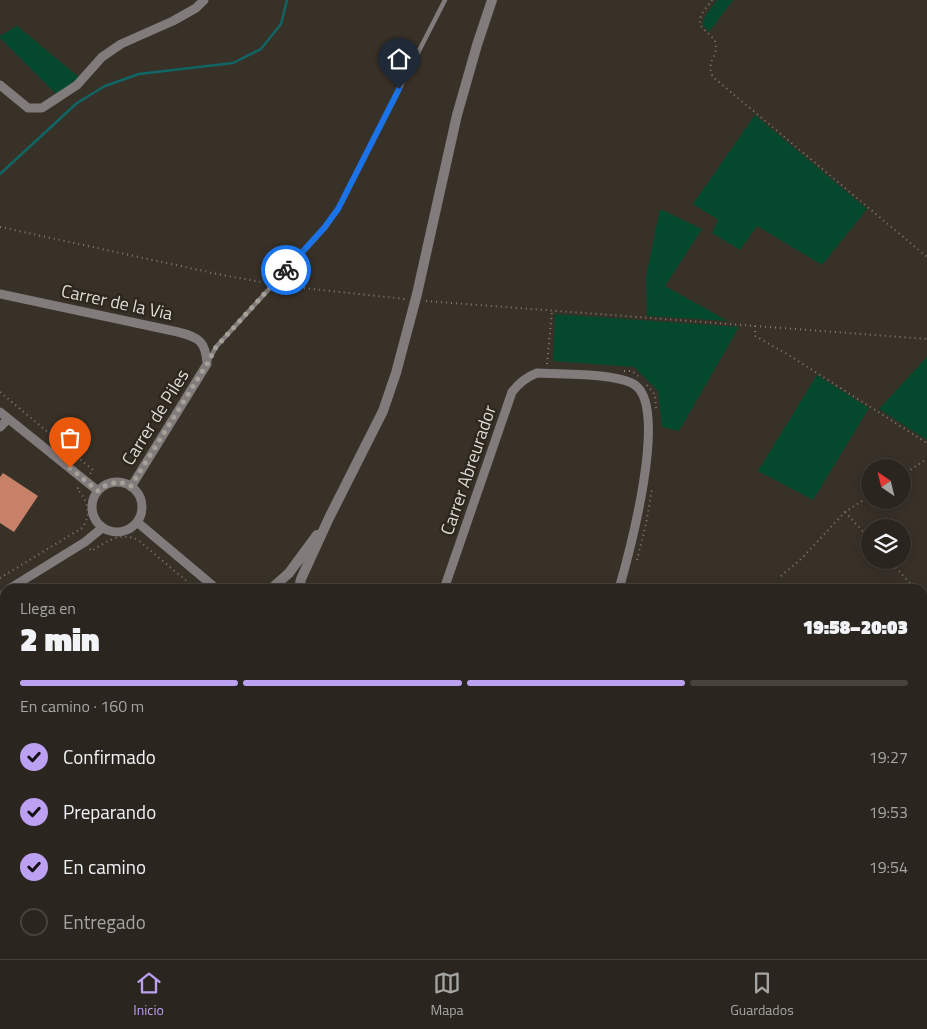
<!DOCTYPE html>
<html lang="es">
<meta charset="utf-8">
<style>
body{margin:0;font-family:"Titillium Web",sans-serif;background:#322d27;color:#f1f3f6;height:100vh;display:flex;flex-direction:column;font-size:19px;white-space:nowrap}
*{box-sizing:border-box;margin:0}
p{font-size:16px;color:#a5a5a4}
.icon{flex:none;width:28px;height:28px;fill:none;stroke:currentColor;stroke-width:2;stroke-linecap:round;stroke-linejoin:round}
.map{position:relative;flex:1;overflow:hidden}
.drawer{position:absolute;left:0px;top:584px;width:928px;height:376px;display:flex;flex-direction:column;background:#2a251e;border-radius:15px 15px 0 0;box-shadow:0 2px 12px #0003,0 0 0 1px #46423c}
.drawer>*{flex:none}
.needle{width:32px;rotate:325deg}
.tools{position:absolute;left:861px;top:459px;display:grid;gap:10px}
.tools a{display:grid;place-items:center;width:50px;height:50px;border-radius:50%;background:#2a251e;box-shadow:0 2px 12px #0003,0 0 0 1px #46423c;font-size:25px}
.pin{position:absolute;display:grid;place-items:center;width:42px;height:42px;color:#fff;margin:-51px -21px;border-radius:50% 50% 50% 0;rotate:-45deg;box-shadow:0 0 5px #0007}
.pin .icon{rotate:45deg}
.courier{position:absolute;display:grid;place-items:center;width:50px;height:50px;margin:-25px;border:4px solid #1a73e8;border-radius:50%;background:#fff;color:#222;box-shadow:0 1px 6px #0007}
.headline em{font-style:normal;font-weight:800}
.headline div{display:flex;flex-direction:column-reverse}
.headline{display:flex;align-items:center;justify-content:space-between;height:85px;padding:0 20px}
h1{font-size:32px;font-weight:800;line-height:38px}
.bar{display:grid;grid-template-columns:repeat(4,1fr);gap:8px 5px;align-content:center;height:60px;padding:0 20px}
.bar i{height:6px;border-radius:4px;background:#46423c}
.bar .active{background:#bca0f2}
.bar p{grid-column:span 4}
ol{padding:0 20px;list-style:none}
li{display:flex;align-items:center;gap:15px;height:55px}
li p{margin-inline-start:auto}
li .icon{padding:5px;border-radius:50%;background:#bca0f2;color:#111;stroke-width:4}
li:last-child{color:#a5a5a4}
li i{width:28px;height:28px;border:2px solid #46423c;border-radius:50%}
.tab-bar{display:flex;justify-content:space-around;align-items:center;height:70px;border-top:1px solid #46423c;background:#2a251e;font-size:14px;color:#a5a5a4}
.tab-bar a{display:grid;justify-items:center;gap:2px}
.tab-bar .active{color:#bca0f2}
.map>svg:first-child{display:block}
.green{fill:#04492d}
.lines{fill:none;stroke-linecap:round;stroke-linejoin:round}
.stream{stroke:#106565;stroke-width:2.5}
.building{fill:#c68168}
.path{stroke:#847f77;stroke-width:2;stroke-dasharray:1 4;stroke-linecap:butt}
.service{stroke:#827b7c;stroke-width:4.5}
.minor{stroke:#827b7c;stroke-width:9}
.tertiary{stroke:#827b7c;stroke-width:10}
.secondary{stroke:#afa4a5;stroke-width:10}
.trunk{stroke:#e1d2d4;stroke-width:14}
.done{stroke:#a5a098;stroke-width:5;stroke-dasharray:0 9}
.route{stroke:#1a73e8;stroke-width:6}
.labels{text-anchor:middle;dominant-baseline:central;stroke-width:5;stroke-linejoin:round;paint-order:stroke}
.street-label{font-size:18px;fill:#dfdbd5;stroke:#2d271e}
</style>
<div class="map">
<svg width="927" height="959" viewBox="0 0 927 959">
<rect width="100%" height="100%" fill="#383128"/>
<path class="green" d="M717,0h16l-24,32 -6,-7 2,-9z
M17,26l63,52 -23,17 -57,-57v-2z
M755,115l112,94 -45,56 -65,-39 -17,24 -28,-17 6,-13 -25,-16z
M660,209l42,20 -37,57 63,35 -81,-5 -1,-39z
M555,314l184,13 -60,104 -17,-4 -4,-36 -24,-24 -81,-6z
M927,357v83l-48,-31z
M817,375l52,33 -56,92 -55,-29z
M923,897l4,7v55h-35l-3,-4h33z"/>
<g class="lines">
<path class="stream" d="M0,174l77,-71 28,-17 34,-12 94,-11 28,-14 20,-25 6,-24"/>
</g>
<path class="building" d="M3,473l35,23 -24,36 -14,-9v-46z
M5,642v34l-5,-2v-22z
M0,683l5,3v16l-5,11z
M922,704l5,5v17l-5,4z
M0,745l5,2v18h-5z
M135,955h47l-2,4h-47z
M227,955h95l-2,4h-94z
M403,955h47l-2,4h-24l-7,-3 -2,3h-15z"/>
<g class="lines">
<path class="path" d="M712,0c-3,5 -9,10 -11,16 -6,15 15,17 15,30 0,13 -10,16 -3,31l214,180
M0,227l222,48 39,7
M284,286l121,13
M426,301l501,38
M755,326v10l32,18 140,89
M547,364l5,-53
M624,371h8l6,5
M647,385l8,10 1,14
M0,392l93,78 -3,4
M902,475l25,-16
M845,512l25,27
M90,549l1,2c15,-9 30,-20 47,-11l58,49
M637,560l9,-36 6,-35
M889,560l26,29
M781,576l19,-16 45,-48 25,-16
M0,578l82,-50c10,-13 6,-28 -5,-39l2,-2
M922,597l5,5"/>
<path class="service" d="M208,362l8,-15 109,-119 13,-19 107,-209"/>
<path class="minor" d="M0,85l28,23h14l35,-23 25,-28 19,-13 52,-23 23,-13 8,-8
M0,294l178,38c21,5 28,10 29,32l-76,123
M0,412l98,79
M0,427l8,-8
M92 507a25 25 0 1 1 50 0a25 25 0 1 1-50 0Z
M137,522l75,63 2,4
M9,589l76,-47 17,-14
M444,589l68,-197c7,-9 14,-15 25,-19 22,1 81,0 98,12 34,23 -6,169 -16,204
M0,599l5,-6
M0,771l5,1
M922,890l5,-1
M0,916h5
M558,955l31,4
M211,959l1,-4
M331,959l1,-4
M514,959l2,-4
M603,959l10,-4"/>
<path class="tertiary" d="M271,589l18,-16 28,-38
M299,589l2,-10 28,-61 54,-107 13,-38 21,-79 40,-179 20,-70 15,-45
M5,933v12
M10,955l3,4
M2,959l3,-9
M47,959l4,-4"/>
<path class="secondary" d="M0,779h5"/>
<path class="trunk" d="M922,782h5"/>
</g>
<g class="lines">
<path class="done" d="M70,468l28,23c10,-9 21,-11 33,-5l76,-122 9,-17 70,-77"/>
<path class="route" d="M286,270l38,-42 14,-19 61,-120"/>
</g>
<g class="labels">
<g class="street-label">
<text transform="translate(117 302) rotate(12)">Carrer de la Via</text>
<text transform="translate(155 417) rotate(-58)">Carrer de Piles</text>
<text transform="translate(468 470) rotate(-71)">Carrer Abreurador</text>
</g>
</g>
</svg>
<div class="tools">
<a><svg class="needle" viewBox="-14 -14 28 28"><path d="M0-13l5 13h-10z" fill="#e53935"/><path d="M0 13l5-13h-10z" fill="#a5a5a4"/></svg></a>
<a><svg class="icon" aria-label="layers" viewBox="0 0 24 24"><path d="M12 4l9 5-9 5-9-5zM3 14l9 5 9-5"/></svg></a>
</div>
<div class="pin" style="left:70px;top:468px;background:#ea580c"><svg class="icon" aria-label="bag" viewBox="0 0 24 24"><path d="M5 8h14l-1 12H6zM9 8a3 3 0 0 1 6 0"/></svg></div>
<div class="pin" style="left:399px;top:89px;background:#1f2937"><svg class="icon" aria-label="home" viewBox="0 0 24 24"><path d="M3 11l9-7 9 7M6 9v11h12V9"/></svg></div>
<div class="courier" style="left:286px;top:270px"><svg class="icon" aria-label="bike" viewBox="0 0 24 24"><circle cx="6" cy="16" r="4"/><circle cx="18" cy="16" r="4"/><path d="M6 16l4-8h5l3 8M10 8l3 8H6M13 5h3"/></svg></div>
<section class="drawer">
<div class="headline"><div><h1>2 min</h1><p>Llega en</p></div><em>19:58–20:03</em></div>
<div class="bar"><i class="active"></i><i class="active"></i><i class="active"></i><i></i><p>En camino · 160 m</p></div>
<ol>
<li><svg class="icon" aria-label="check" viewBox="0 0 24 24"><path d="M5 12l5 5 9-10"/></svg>Confirmado<p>19:27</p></li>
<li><svg class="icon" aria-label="check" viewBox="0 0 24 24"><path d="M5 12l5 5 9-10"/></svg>Preparando<p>19:53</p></li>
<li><svg class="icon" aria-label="check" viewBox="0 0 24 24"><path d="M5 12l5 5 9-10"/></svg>En camino<p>19:54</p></li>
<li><i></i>Entregado</li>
</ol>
</section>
</div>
<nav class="tab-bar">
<a class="active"><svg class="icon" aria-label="home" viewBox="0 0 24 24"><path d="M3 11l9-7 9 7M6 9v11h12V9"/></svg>Inicio</a>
<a><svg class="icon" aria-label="map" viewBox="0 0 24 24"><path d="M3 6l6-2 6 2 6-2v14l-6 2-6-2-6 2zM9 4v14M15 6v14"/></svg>Mapa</a>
<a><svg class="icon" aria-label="saved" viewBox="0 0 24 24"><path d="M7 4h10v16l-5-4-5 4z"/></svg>Guardados</a>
</nav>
